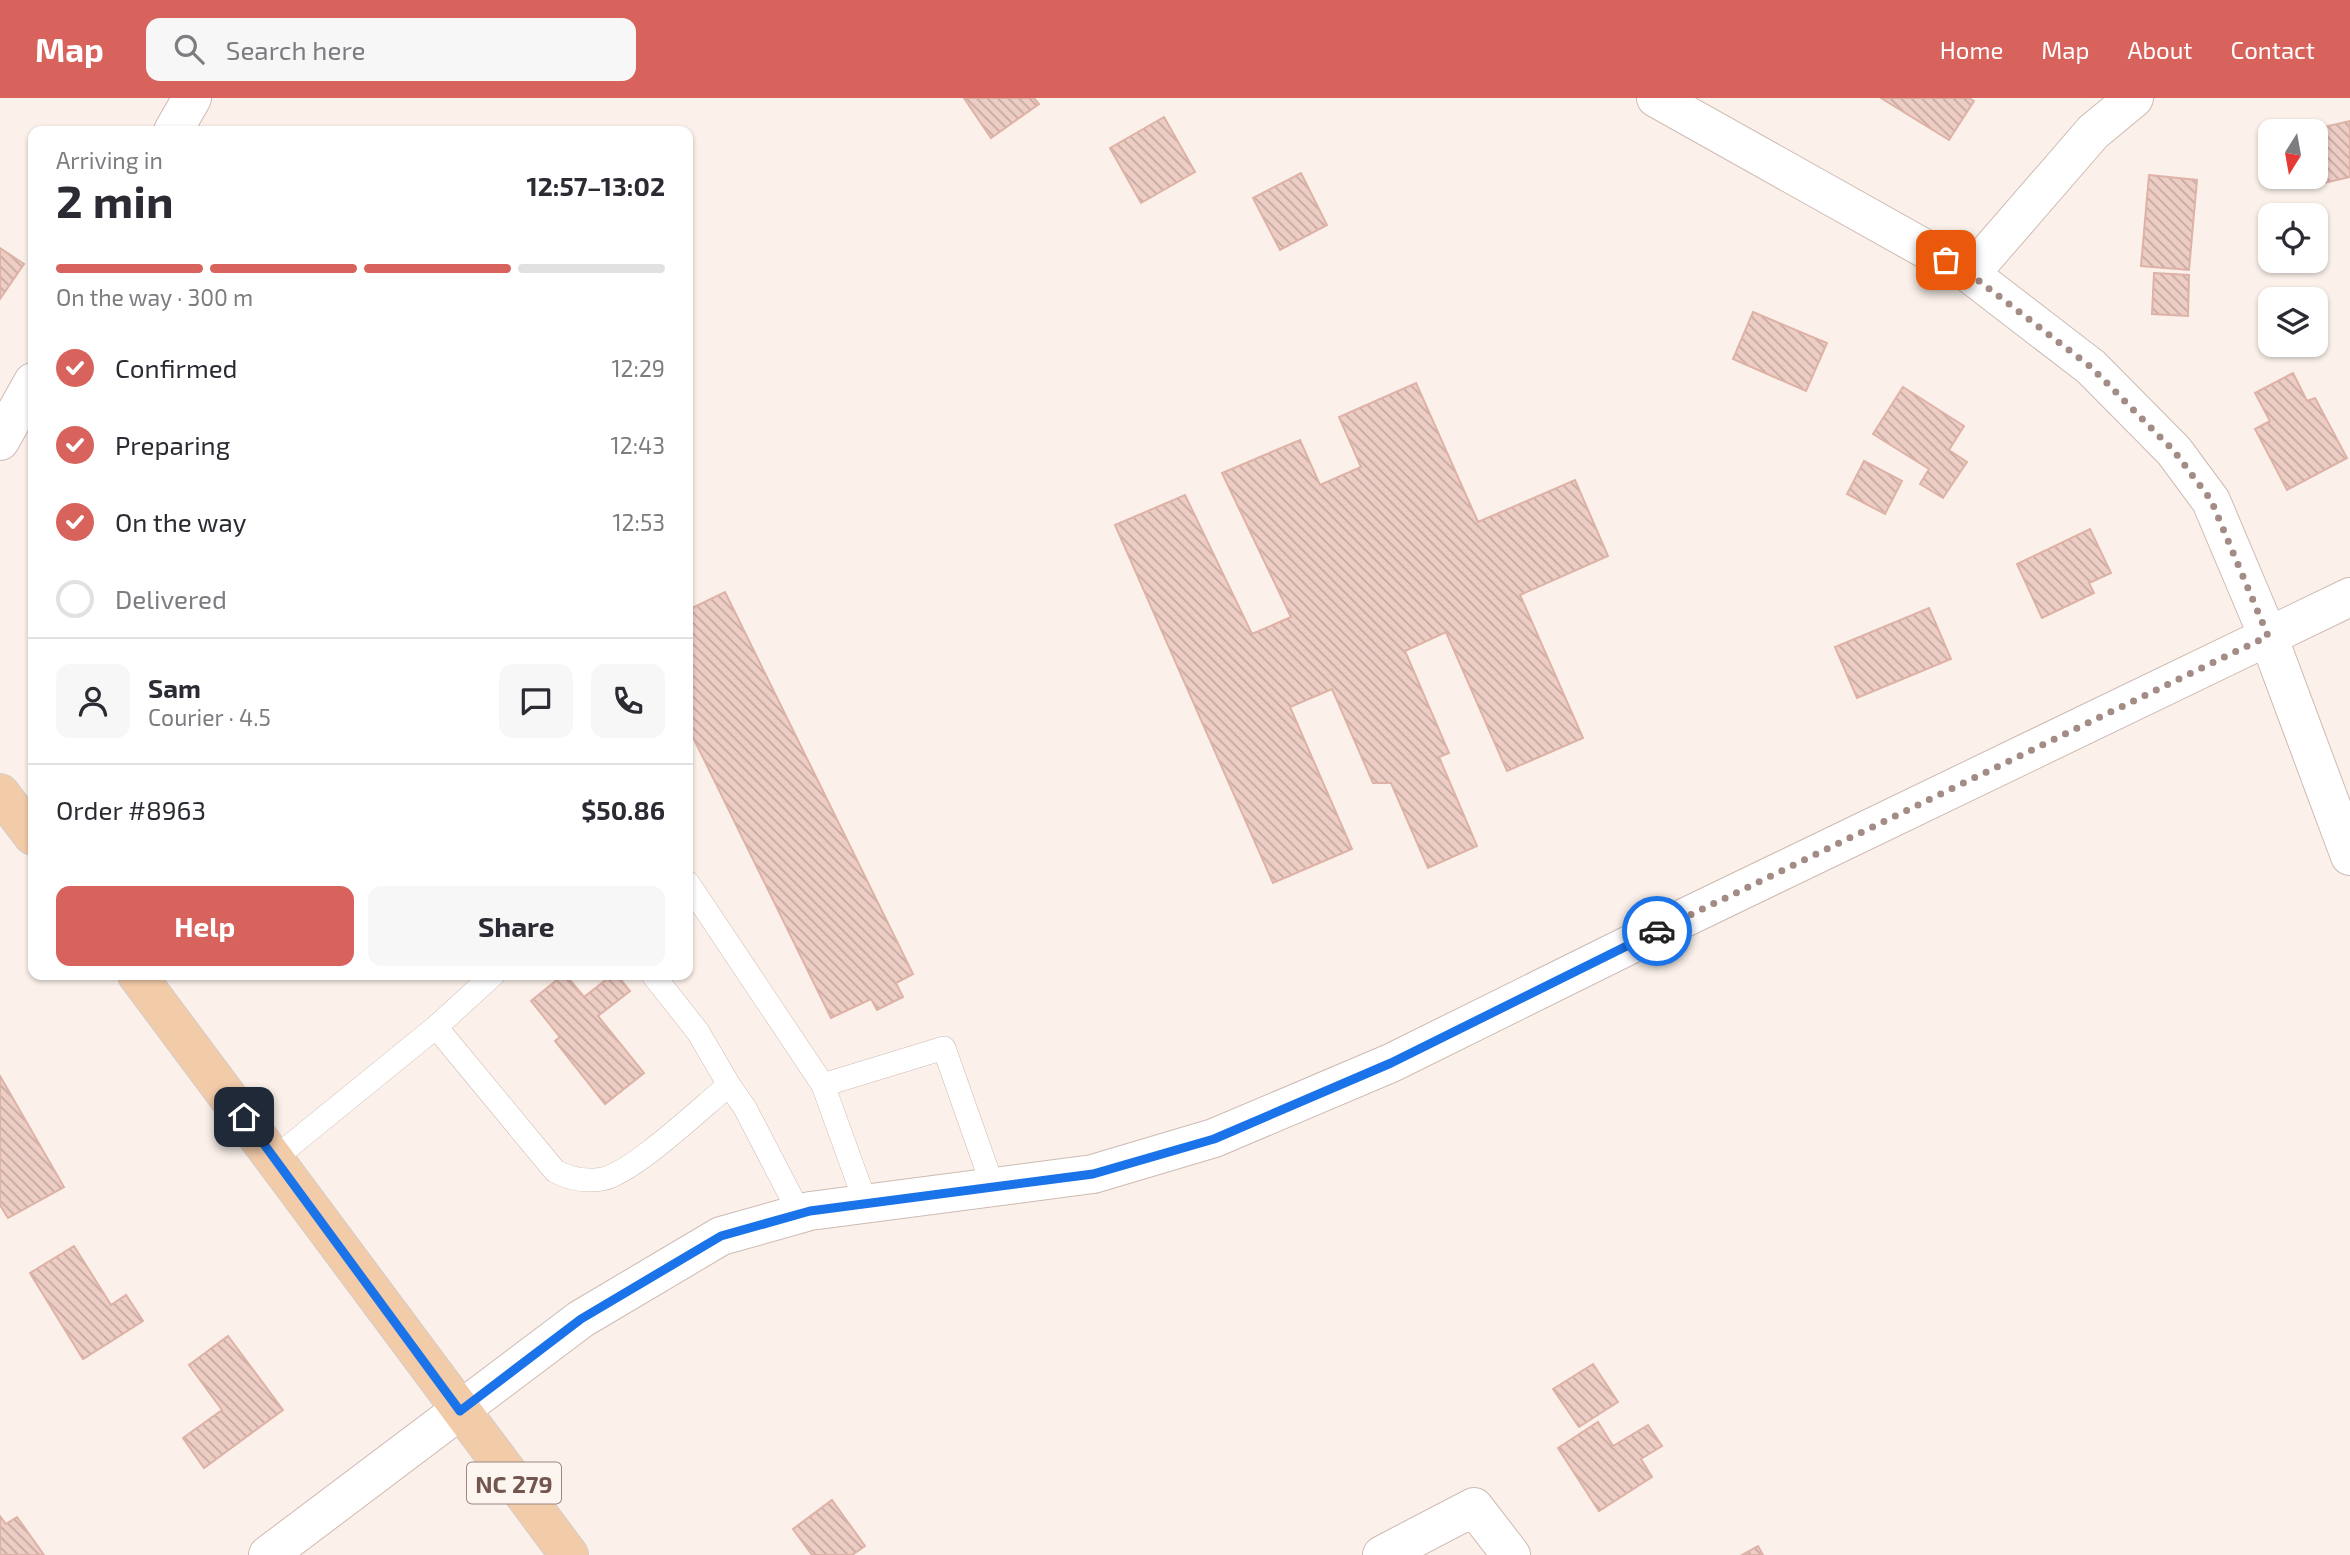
<!DOCTYPE html>
<meta charset="utf-8">
<style>
body{margin:0;font-family:"Exo 2",sans-serif;background:#f7f7f7;color:#2b2b33;height:100vh;display:flex;flex-direction:column;font-size:26px;white-space:nowrap}
*{box-sizing:border-box;margin:0}
p{font-size:23px;color:#7c7c81}
.icon{flex:none;width:38px;height:38px;fill:none;stroke:currentColor;stroke-width:2;stroke-linecap:round;stroke-linejoin:round}
.map{position:relative;flex:1;overflow:hidden}
.drawer{position:absolute;left:28px;top:28px;width:665px;height:854px;display:flex;flex-direction:column;background:#fff;border-radius:14px;box-shadow:0 2px 5px #0004}
.drawer>*{flex:none}
.needle{width:46px;rotate:191deg}
.controls{position:absolute;left:2258px;top:21px;display:grid;gap:14px}
.controls a{display:grid;place-items:center;width:70px;height:70px;border-radius:14px;background:#fff;box-shadow:0 2px 5px #0004;font-size:35px}
.pin{position:absolute;display:grid;place-items:center;width:60px;height:60px;color:#fff;margin:-30px;border-radius:14px;box-shadow:0 4px 10px #0006}
.courier{position:absolute;display:grid;place-items:center;width:70px;height:70px;margin:-35px;border:5px solid #1a73e8;border-radius:50%;background:#fff;color:#222;box-shadow:0 2px 9px #0007}
.overview em{font-style:normal;font-weight:700}
.overview div{display:flex;flex-direction:column-reverse}
.overview{display:flex;align-items:center;justify-content:space-between;height:119px;padding:0 28px}
h1{font-size:46px;font-weight:700;line-height:52px}
.bar{display:grid;grid-template-columns:repeat(4,1fr);gap:10px 7px;align-content:center;height:84px;padding:0 28px}
.bar i{height:9px;border-radius:5px;background:#e1e1e2}
.bar .active{background:#d8625c}
.bar p{grid-column:span 4}
.line{display:flex;align-items:center;gap:18px;padding:0 28px;border-top:2px solid #e1e1e2}
.line div{flex:1}
.round{display:grid;place-items:center;flex:none;width:74px;height:74px;border-radius:14px;background:#f7f7f7}
ol{padding:0 28px;list-style:none}
li{display:flex;align-items:center;gap:21px;height:77px}
li p{margin-inline-start:auto}
li .icon{padding:7px;border-radius:50%;background:#d8625c;color:#fff;stroke-width:4}
li:last-child{color:#7c7c81}
li i{width:38px;height:38px;border:4px solid #e1e1e2;border-radius:50%}
.action{display:flex;gap:14px;margin-top:auto;padding:14px 28px}
.action a{flex:1;height:80px;border-radius:14px;background:#d8625c;color:#fff;font-size:28px;font-weight:700;line-height:80px;text-align:center}
.action a+a{background:#f7f7f7;color:#2b2b33}
header{display:flex;align-items:center;gap:42px;box-sizing:border-box;height:98px;padding:0 35px;background:#d8625c;color:#fff}
header strong{font-size:33px}
nav{display:flex;gap:38px;margin-inline-start:auto;font-size:24px}
.search{width:490px;height:63px;background:#f7f7f7;display:flex;align-items:center;gap:18px;box-sizing:border-box;padding:0 24px;border-radius:14px;color:#7c7c81;font-size:26px}
.map>svg:first-child{display:block}
.building{fill:url(#building-back-hatch);stroke:#deb2a6;stroke-width:2}
.lines{fill:none;stroke-linecap:round;stroke-linejoin:round}
.service-casing{stroke:#cebab3;stroke-width:24}
.minor-casing{stroke:#cebab3;stroke-width:40}
.primary-casing{stroke:#d5ccca;stroke-width:40}
.service{stroke:#fff;stroke-width:23}
.minor{stroke:#fff;stroke-width:38}
.primary{stroke:#f2cba9;stroke-width:38}
.done{stroke:#a38c85;stroke-width:7;stroke-dasharray:0 12.6}
.route{stroke:#1a73e8;stroke-width:9}
.labels{text-anchor:middle;dominant-baseline:central;stroke-width:5;stroke-linejoin:round;paint-order:stroke}
.shield{fill:#fdf6f0;stroke:#9c867f;stroke-width:2}
.shield-label{font-size:24px;font-weight:bold;fill:#73564f}
</style>
<header>
<strong>Map</strong>
<div class="search"><svg class="icon" aria-label="search" viewBox="0 0 24 24"><circle cx="10" cy="10" r="6"/><path d="M15 15l6 6"/></svg>Search here</div>
<nav><a>Home</a><a>Map</a><a>About</a><a>Contact</a></nav>
</header>
<div class="map">
<svg width="2350" height="1457" viewBox="0 0 2350 1457">
<defs>
<pattern id="building-back-hatch" width="6" height="6" patternUnits="userSpaceOnUse" patternTransform="scale(1.75)"><rect width="6" height="6" fill="#edcdc4"/><path d="M-1 5l2 2M0 0l6 6M5-1l2 2" fill="none" stroke="#c4a9a2"/></pattern>
</defs>
<rect width="100%" height="100%" fill="#fbf1ea"/>
<path class="building" d="M964,0h70l5,6 -48,34z
M1881,0h88l5,3 -25,39z
M1164,19l31,55 -54,31 -31,-55z
M2350,23v56l-44,10 -2,-10h11v-46h-8z
M1301,75l26,52 -47,25 -27,-52z
M2149,77l48,5 -8,90 -48,-4z
M0,150l24,16 -24,35z
M2154,175l35,2 -1,41 -36,-2z
M1753,214l74,31 -21,48 -73,-32z
M2293,275l14,28 8,-3 32,60 -60,32 -32,-61 15,-8 -15,-28z
M1416,285l62,139 97,-42 33,76 -88,39 63,143 -76,33 -61,-139 -41,19 44,102 -10,4 38,89 -49,22 -37,-85h-18l-41,-94 -42,18 62,142 -79,34 -158,-358 70,-30 67,139 39,-17 -69,-144 78,-33 20,45 41,-18 -22,-50z
M1903,289l61,39 -15,24 18,12 -24,36 -23,-14 9,-15 -56,-35z
M1864,363l38,20 -17,33 -38,-20z
M2090,431l21,44 -22,10 5,10 -52,25 -25,-54z
M725,494l188,382 -17,9 7,14 -26,13 -6,-11 -40,19 -143,-291v-117z
M1929,510l22,51 -94,39 -22,-51z
M563,877h3l18,22 28,-22h5l13,16 -32,25 46,57 -39,31 -50,-63 5,-4 -29,-36z
M0,978l64,111 -56,31 -8,-13z
M74,1148l37,59 15,-10 17,26 -60,38 -53,-86z
M228,1238l55,74 -79,58 -21,-30 39,-28 -33,-45z
M1593,1266l25,38 -39,25 -26,-38z
M1598,1324l15,24 35,-21 14,21 -21,13 11,18 -53,34 -41,-63z
M832,1402l33,46 -13,9h-40l-19,-26z
M0,1418l6,8 11,-7 27,38h-44z
M1758,1448l5,9h-21z"/>
<g class="lines">
<g class="service-casing">
<path id="service" d="M688,785l135,202
M653,877l45,57 31,53
M436,929l57,-52
M275,1060l161,-131 119,144c15,8 30,11 47,8 30,-5 100,-72 127,-94l16,23 55,106
M866,1106l-43,-119 121,-37 49,139"/>
</g>
<g class="minor-casing">
<path id="minor" d="M1656,0l314,176 121,93 83,84 37,50 57,135 82,220
M173,33l19,-33
M1970,176l123,-142 41,-34
M0,343l33,-59
M268,1457l313,-236 140,-83 89,-25 283,-37 121,-36 177,-75 291,-144 668,-322
M1382,1457l92,-48 37,48"/>
</g>
<g class="primary-casing">
<path id="primary" d="M0,695l33,43
M137,877l432,580"/>
</g>
<use href="#service" class="service"/>
<use href="#minor" class="minor"/>
<use href="#primary" class="primary"/>
</g>
<g class="lines">
<path class="done" d="M1657,833l611,-295 -57,-136 -37,-49 -83,-84 -121,-93 -24,-14"/>
<path class="route" d="M244,1019l216,294 121,-92 140,-83 89,-25 283,-37 121,-35 177,-76 266,-132"/>
</g>
<g class="labels">
<rect class="shield" x="467" y="1364.5" width="94" height="41" rx="5"/>
<g class="shield-label">
<text x="514" y="1385">NC 279</text>
</g>
</g>
</svg>
<div class="controls">
<a><svg class="needle" viewBox="-14 -14 28 28"><path d="M0-13l5 13h-10z" fill="#e53935"/><path d="M0 13l5-13h-10z" fill="#7c7c81"/></svg></a>
<a><svg class="icon" aria-label="locate" viewBox="0 0 24 24"><circle cx="12" cy="12" r="6"/><path d="M12 2v4M12 18v4M2 12h4M18 12h4"/></svg></a>
<a><svg class="icon" aria-label="layers" viewBox="0 0 24 24"><path d="M12 4l9 5-9 5-9-5zM3 14l9 5 9-5"/></svg></a>
</div>
<div class="pin" style="left:1946px;top:162px;background:#ea580c"><svg class="icon" aria-label="bag" viewBox="0 0 24 24"><path d="M5 8h14l-1 12H6zM9 8a3 3 0 0 1 6 0"/></svg></div>
<div class="pin" style="left:244px;top:1019px;background:#1f2937"><svg class="icon" aria-label="home" viewBox="0 0 24 24"><path d="M3 11l9-7 9 7M6 9v11h12V9"/></svg></div>
<div class="courier" style="left:1657px;top:833px"><svg class="icon" aria-label="car" viewBox="0 0 24 24"><path d="M5 17H2v-5l4-1 3-4h7l3 4 3 1v5h-3M9 17h6M6 11h13"/><circle cx="7" cy="17" r="2"/><circle cx="17" cy="17" r="2"/></svg></div>
<section class="drawer">
<div class="overview"><div><h1>2 min</h1><p>Arriving in</p></div><em>12:57–13:02</em></div>
<div class="bar"><i class="active"></i><i class="active"></i><i class="active"></i><i></i><p>On the way · 300 m</p></div>
<ol>
<li><svg class="icon" aria-label="check" viewBox="0 0 24 24"><path d="M5 12l5 5 9-10"/></svg>Confirmed<p>12:29</p></li>
<li><svg class="icon" aria-label="check" viewBox="0 0 24 24"><path d="M5 12l5 5 9-10"/></svg>Preparing<p>12:43</p></li>
<li><svg class="icon" aria-label="check" viewBox="0 0 24 24"><path d="M5 12l5 5 9-10"/></svg>On the way<p>12:53</p></li>
<li><i></i>Delivered</li>
</ol>
<div class="line" style="height:126px"><a class="round"><svg class="icon" aria-label="person" viewBox="0 0 24 24"><circle cx="12" cy="8" r="4"/><path d="M4 21q1-7 8-7t8 7"/></svg></a><div><b>Sam</b><p>Courier · 4.5</p></div><a class="round"><svg class="icon" aria-label="chat" viewBox="0 0 24 24"><path d="M4 5h16v11H9l-5 4z"/></svg></a><a class="round"><svg class="icon" aria-label="phone" viewBox="0 0 24 24"><path d="M5 4h4l2 5-3 2q2 4 5 5l2-3 5 2v4C11 20 4 13 5 4z"/></svg></a></div>
<div class="line" style="height:91px"><div>Order #8963</div><b>$50.86</b></div>
<div class="action"><a>Help</a><a>Share</a></div>
</section>
</div>
